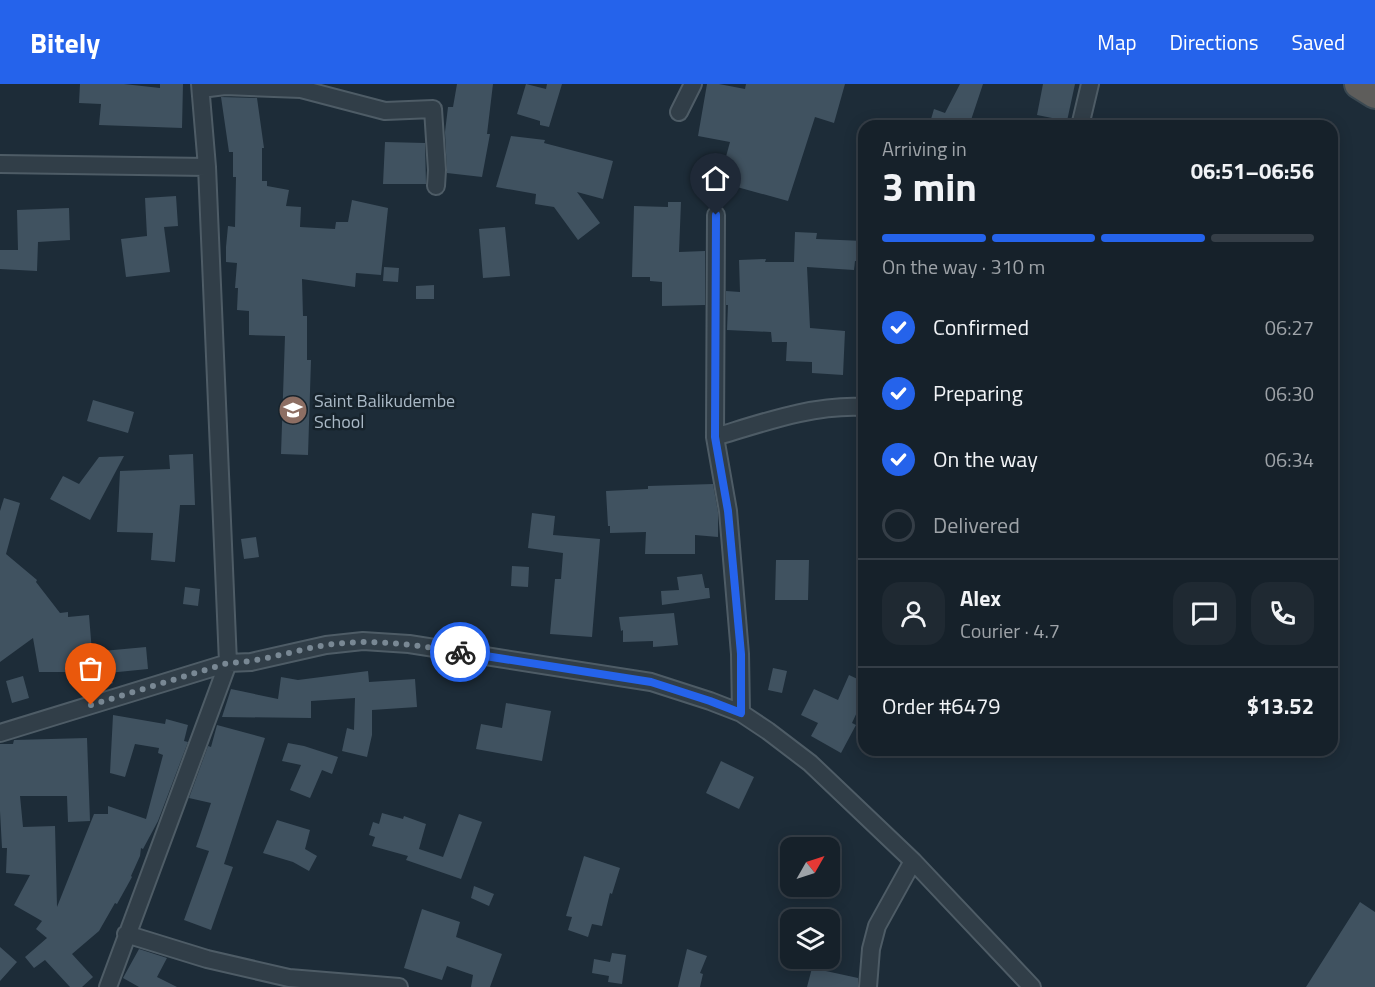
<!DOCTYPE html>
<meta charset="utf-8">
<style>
body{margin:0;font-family:"Titillium Web",sans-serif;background:#1f2932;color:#f1f3f6;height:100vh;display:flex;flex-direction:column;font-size:22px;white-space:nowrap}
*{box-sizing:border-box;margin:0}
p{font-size:20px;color:#9ea3a8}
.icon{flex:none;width:33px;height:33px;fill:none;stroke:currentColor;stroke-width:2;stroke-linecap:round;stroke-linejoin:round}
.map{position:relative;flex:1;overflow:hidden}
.panel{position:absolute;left:858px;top:36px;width:480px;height:636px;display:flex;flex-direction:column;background:#16212a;border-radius:18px;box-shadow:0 3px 15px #0003,0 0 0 2px #353e47}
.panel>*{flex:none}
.needle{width:39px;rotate:51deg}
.controls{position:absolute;left:780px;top:753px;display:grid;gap:12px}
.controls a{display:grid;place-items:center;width:60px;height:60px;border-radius:12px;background:#16212a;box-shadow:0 3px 15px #0003,0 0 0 2px #353e47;font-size:30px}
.pin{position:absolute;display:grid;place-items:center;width:51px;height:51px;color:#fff;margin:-62px -26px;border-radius:50% 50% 50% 0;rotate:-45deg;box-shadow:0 0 6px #0007}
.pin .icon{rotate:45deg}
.courier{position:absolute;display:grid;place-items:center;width:60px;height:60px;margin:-30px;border:4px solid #2563eb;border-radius:50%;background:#fff;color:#222;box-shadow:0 2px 8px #0007}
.head em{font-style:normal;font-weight:700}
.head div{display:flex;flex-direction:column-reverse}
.head{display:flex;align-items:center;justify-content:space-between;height:102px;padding:0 24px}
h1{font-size:39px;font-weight:700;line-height:45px}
.bar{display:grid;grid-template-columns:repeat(4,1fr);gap:9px 6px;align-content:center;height:72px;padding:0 24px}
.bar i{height:8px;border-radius:4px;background:#353e47}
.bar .on{background:#2563eb}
.bar p{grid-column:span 4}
.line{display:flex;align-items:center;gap:15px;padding:0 24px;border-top:2px solid #353e47}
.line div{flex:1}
.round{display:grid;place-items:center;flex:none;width:63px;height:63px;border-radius:18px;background:#1f2932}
ol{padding:0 24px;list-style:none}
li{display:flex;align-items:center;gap:18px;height:66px}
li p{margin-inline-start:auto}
li .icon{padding:6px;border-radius:50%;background:#2563eb;color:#fff;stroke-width:4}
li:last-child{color:#9ea3a8}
li i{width:33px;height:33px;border:3px solid #353e47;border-radius:50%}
header{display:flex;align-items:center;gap:36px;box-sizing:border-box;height:84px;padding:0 30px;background:#2563eb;color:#fff}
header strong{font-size:28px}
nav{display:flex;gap:33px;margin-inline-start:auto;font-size:21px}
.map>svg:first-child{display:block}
.building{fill:#405260}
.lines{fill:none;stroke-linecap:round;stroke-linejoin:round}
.minor-casing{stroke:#4e5c66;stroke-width:20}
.trunk-casing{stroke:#3b4952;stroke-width:32}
.minor{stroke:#313e48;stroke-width:16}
.trunk{stroke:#5e5d5b;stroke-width:28}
.done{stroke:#798894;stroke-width:6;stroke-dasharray:0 10.8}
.route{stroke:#2563eb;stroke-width:8}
.labels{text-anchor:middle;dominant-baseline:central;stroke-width:5;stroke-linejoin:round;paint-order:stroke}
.poi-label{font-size:18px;fill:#aab9c6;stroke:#17232c;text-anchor:start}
</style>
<header>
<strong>Bitely</strong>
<nav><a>Map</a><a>Directions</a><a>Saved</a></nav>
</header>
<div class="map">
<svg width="1375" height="903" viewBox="0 0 1375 903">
<rect width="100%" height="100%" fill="#1d2c38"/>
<path class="building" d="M80,0h44l36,4v-4h23l-1,44 -83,-3 2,-21 -22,-1z
M457,0h36l-6,50h3l-8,43 -35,-4 -2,-41 3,-25h5z
M526,0l20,5 1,-5h15l-13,43 -9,-2v-4l-23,-7z
M707,0h12l26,5 1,-5h99l-11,39 -19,-6 -27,84 -69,-19 11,-40 -32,-6z
M960,0h23l-12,36 7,3v3h-49l5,-17 11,4z
M1043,0h32l-8,37 -30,-6z
M221,13l36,1 7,50h-2v33h5v5l22,4 -3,16 15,1 -1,20 35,2 1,-7h12l4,-22 36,8 -7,67 -25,-2 -1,14 -53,-8 1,37h4v44h4l-3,95 -27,-1 4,-118 -36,-1v-24l-12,-1 1,-22h-3l2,-25 -11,-1v-15l2,-21 7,1 1,-50h-3v-25h-4z
M511,52l34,4 -1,3 69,18 -10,38 -26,-7 23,31 -22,17 -24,-33 -19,-3 1,-10 -40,-7z
M385,58l40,1 1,41h-43z
M176,112l2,30 -14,1 6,45 -44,5 -5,-38 26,-3 -2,-38z
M668,118h13l-2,50 26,-1v54l-43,1v-24l-12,-1v-4h-18l2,-71 34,1z
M69,124l1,32 -32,2 -1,29 -37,-2v-19h18l-1,-40z
M505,143l5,49 -27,2 -4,-49z
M795,148l22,1 -1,6 48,2v21l-9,-1 -1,9 -47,-3 3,61 35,3 -2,44 -31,-2v-11l-26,-1 1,-19h-15l-1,-10 -44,-2 1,-25h-2v-14l14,1 -1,-32 27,-1 -1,3h29z
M384,183l15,1 -1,14 -15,-1z
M434,201v14h-18v-13z
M93,316l41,12 -6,21 -41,-12z
M193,370l2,51h-15l-5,57 -24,-2 2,-27 -36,-1 3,-61 50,-2 -1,-14z
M124,372l-34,64 -40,-21 13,-23 16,8 20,-27z
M713,400l5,28v25l-23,-2v19h-50l1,-22 -36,1v-7h-2l-2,-35 42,-2v-3z
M4,414l16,5 -14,51 31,26 -1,2 24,31 8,-1v5l21,-2 3,37 54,-5 2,22 -40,4 5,10 -13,7 -6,-12 -17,2 -1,-8h-37l-6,-34 -33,24v-151z
M532,429l23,3 -2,19 47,4 -8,98 -42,-3 5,-55h6l2,-26 -35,-5z
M256,453l3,20 -15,2 -3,-20z
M776,476h33l-1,40h-33z
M512,482l17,1 -1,20 -17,-1z
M702,490l3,14h4l1,10 -48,7 -1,-14 18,-1 -2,-13z
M185,503l15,2 -2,17 -15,-2z
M674,529l4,32 -25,2v-6l-30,1v-12l-2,1 -2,-14z
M773,584l14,3 -5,22 -14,-3z
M368,587l1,11 46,-3 2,28 -45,3v25l-5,22 -25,-6 5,-23 7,2 1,-32 -44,3v17l-89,-1 9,-28 47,10 3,-22 17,3z
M849,591l15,7v15l-12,26 4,2 -15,28 -30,-17 7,-13 -17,-8 13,-26 24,11z
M23,592l6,22 -17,5 -6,-22z
M506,619l45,8 -9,50 -66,-12 5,-25 21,4z
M113,631l52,9 1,-5 22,6 -4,16 4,1 -30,79 -15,28 -2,-1 -1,8 -9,20 1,1 -15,27 -2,-1 -16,28 -27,23 21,23 -11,10h-12l-25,-27 -11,8 -9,-11 22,-19 -11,-9 6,-8 -28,-16 16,-30 -24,-2 1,-25h-5l-2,-37v-67h13l1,-4 73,-2 3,83 -22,1 -1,-26h-47l3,31 32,-1 2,81 37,-93h14v-8l38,13 17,-64 -5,-2 1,-5 -24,-4 -10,33 -15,-4z
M217,641l48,13 -41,126 9,3 -22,63 -27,-10 25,-69 -13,-4 15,-44 -22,-5 19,-52 3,1z
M288,659l16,3 34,11 -6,17 -10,-4 -12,28 -20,-8 11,-25 -19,-4z
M721,677l33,16 -15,32 -33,-16z
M382,729l21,6 1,-3 22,8 -7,25 24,8 16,-43 23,8 -21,57 -55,-19 2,-4 -36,-10 3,-9 -6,-2 4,-13 6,2z
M277,736l33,10 -5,19 12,7 -8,15 -16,-9 -30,-9z
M584,772l36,12 -8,26 -2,-1 -8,33 -10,-2 -4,13 -20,-7 4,-13 -6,-1z
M474,802l20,8 -5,12 -18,-8z
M1360,818l15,10v75h-69z
M422,825l38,13 -4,15 46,17 -12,33h-19l2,-12 -26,-9 -5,14 -38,-12z
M0,863l17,15 -17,19z
M139,865l28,9 -10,19 20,10h-38l-16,-9z
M687,865l20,7 -7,17 3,1 -3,13h-22z
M612,869l14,2 -4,29 -14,-2 1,-6 -17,-3 2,-14 16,3z
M812,884l46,10v9h-51z"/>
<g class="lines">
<g class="minor-casing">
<path id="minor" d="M201,5l24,-3 76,3 84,22 48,-2 4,61 -1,16
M679,28l14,-28
M1080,42l10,-42
M0,80l207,3
M716,131l-1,222 13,74 12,143 1,59
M715,353c47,-14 99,-33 149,-30
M0,649l228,-70 23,-1 75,-17 37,-4 46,3 242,38 59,19 31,12 27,18 42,32 103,98 119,126
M126,850l81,25 82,19 110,9
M108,903l120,-324 -21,-496 -7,-83
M868,903l3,-38 6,-23 36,-65"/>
</g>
<g class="trunk-casing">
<path id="trunk" d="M1359,0l16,10"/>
</g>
<use href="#minor" class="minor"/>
<use href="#trunk" class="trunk"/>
</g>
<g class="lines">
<path class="done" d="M91,621l137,-42c34,-1 66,-13 99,-18 45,-7 88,0 133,7"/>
<path class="route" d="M460,568l191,30 59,19 31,12v-59l-13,-143 -13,-74 1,-222"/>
</g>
<defs>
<g id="school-disc" transform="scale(1.5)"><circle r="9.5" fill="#8d6e63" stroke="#17232c"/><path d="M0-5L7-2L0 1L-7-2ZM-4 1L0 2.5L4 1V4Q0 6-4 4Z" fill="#fff"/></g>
</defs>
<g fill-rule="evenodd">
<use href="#school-disc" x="293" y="326"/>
</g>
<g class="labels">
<g class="poi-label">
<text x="314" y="316">Saint Balikudembe<tspan x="314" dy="21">School</tspan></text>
</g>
</g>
</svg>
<div class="controls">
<a><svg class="needle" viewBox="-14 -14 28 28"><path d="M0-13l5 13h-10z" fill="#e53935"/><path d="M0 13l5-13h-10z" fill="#9ea3a8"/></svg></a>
<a><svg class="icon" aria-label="layers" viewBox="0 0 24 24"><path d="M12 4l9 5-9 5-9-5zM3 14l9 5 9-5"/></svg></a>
</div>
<div class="pin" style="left:91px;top:621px;background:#ea580c"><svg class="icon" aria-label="bag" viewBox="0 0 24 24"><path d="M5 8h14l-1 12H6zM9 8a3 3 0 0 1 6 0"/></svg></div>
<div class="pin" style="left:716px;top:131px;background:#1f2937"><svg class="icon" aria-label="home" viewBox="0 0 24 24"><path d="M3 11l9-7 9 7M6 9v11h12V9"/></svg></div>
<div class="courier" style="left:460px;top:568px"><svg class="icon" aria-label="bike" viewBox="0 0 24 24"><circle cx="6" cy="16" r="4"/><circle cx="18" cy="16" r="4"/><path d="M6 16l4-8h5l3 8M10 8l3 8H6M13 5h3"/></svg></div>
<section class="panel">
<div class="head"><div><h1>3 min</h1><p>Arriving in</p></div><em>06:51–06:56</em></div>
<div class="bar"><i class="on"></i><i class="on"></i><i class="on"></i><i></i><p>On the way · 310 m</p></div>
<ol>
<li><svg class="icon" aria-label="check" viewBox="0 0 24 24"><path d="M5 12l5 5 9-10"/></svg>Confirmed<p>06:27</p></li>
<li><svg class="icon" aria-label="check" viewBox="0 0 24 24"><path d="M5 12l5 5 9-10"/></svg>Preparing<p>06:30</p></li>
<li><svg class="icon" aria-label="check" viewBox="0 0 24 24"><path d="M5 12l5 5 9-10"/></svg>On the way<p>06:34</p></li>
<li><i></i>Delivered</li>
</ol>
<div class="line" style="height:108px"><a class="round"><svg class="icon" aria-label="person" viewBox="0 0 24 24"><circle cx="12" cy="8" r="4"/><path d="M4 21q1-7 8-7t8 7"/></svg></a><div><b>Alex</b><p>Courier · 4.7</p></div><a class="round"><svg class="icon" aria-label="chat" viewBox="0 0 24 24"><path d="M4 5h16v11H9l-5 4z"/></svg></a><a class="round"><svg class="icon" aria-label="phone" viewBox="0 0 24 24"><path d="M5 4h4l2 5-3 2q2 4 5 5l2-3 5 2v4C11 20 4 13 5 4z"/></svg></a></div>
<div class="line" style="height:78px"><div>Order #6479</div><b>$13.52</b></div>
</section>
</div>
